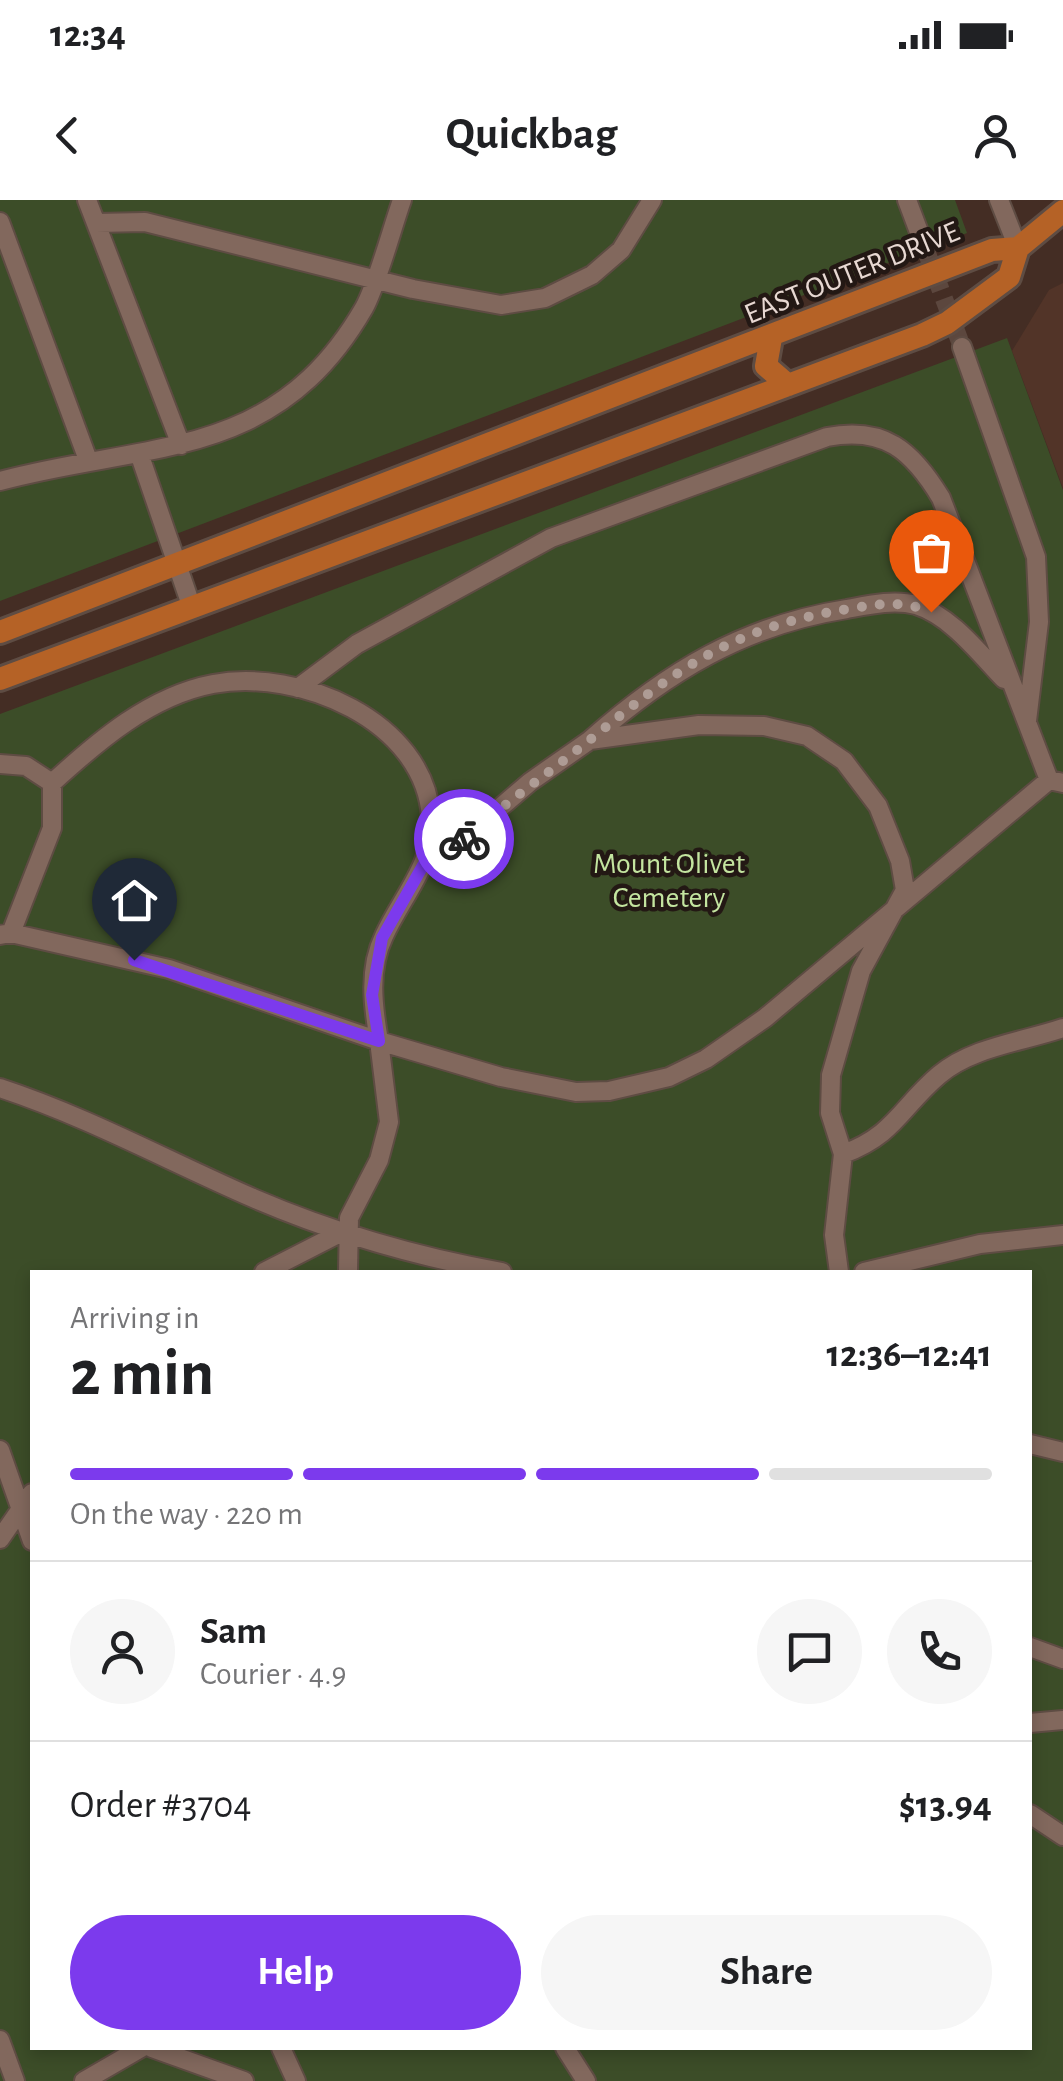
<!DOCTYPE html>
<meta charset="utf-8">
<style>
body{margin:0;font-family:"Alegreya Sans",sans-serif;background:#f6f6f6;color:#202124;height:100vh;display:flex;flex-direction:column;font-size:38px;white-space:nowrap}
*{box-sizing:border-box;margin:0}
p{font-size:32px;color:#757577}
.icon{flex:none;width:55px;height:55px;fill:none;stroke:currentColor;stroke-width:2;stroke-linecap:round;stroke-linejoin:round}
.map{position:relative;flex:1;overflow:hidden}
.drawer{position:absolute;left:30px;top:1070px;width:1002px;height:780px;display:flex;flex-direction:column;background:#fff;border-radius:0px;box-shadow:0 5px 15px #0003}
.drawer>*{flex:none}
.pin{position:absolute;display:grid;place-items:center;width:85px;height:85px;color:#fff;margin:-102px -42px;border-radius:50% 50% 50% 0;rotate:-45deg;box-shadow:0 0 10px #0007}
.pin .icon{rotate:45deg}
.courier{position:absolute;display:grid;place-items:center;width:100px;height:100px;margin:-50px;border:8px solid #7c3aed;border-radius:50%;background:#fff;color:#222;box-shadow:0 2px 12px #0007}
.headline em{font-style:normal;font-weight:700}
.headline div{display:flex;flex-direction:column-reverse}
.headline{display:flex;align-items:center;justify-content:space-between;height:170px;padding:0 40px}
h1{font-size:65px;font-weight:700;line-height:75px}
.bar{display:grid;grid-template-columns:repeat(4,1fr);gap:15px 10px;align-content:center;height:120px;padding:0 40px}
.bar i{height:12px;border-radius:8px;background:#e0e0e0}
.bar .selected{background:#7c3aed}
.bar p{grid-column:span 4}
.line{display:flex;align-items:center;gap:25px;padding:0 40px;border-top:2px solid #e0e0e0}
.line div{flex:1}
.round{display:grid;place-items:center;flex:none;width:105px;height:105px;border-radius:52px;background:#f6f6f6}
.action{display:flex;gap:20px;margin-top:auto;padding:20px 40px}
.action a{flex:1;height:115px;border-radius:60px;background:#7c3aed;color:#fff;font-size:40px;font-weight:700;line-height:115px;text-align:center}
.action a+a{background:#f6f6f6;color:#202124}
.status{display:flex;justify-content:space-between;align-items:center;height:70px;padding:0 50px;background:#fff;direction:ltr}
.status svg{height:28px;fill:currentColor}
header{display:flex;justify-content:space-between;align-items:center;height:130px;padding:0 40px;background:#fff;font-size:45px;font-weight:700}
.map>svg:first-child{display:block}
.built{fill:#523428}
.green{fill:#3c4d28;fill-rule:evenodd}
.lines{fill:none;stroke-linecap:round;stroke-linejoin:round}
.minor-tunnel{stroke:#5c473e;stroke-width:18;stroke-dasharray:18 9;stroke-linecap:butt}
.minor-casing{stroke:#5e4c43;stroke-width:22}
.major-casing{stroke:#5e4c43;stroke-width:28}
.minor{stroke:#82685d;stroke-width:18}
.major{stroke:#b56226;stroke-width:22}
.done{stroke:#ae9c95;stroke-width:10;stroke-dasharray:0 18}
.route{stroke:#7c3aed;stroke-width:12}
.labels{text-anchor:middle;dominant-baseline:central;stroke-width:9;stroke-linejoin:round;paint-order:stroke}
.street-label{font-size:30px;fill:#e7d8d2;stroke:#231814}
.park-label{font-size:30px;fill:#c4e5a0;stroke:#231814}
</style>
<div class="status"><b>12:34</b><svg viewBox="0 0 49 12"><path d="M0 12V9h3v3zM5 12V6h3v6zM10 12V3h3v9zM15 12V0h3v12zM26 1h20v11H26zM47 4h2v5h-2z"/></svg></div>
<header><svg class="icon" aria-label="back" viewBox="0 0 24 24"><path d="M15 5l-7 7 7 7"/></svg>Quickbag<svg class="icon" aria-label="person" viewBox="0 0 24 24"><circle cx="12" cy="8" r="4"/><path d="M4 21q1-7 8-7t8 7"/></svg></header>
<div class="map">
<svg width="1063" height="1881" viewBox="0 0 1063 1881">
<rect width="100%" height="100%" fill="#442d24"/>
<path class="built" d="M1063,83v205l-51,-137 37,-61z"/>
<path class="green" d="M0,0h955l12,33 -967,368z
M1007,138l56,152v1591h-1063v-1367zM32,1072h998v776h-998z"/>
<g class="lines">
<path class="minor-tunnel" d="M925,48l37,99"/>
<g class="minor-casing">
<path id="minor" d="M87,0l94,245
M907,0l18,48
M999,0l19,48
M0,22l88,238
M96,23l49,-1 268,67 88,16 44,-7 47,-23 29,-25 31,-50
M962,147l74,210 3,65 -12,99
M139,253l53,155
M0,281c149,-40 275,-19 364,-173 13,-23 28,-80 38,-108
M298,488l59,-44 194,-106 276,-101c57,-11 85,13 114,61l108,282 14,3
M590,540c77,-68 154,-115 257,-131 21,-4 47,-10 69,-4 35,11 63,48 88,74
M0,564l26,2 26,17v45l-41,105
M52,583c46,-42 98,-87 161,-99 86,-16 211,36 218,133 4,46 -29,79 -47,119 -16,33 -11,70 -5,105l122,36 75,15 33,-1 60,-14 37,-18 59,-41 284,-238
M425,662l35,-20 70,-60 60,-42 109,-15 65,1 43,10 37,25 34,45 22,55 5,29 -44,81 -30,104 -1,38 13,41 -9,81 5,37
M0,735l11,-2 158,36 210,72 10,81 -10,38 -30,58 -1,54
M0,888c88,29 168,73 253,110 79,34 165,59 249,74
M843,954c52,-19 58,-47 96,-79 33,-28 83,-33 124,-47
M264,1072l82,-42
M864,1072l116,-28 83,-9
M1030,1244l33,8
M0,1250l32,91
M0,1339l32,-46
M1030,1447l33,12
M1030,1523l33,-3
M1030,1614l33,22
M0,1840l15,41
M152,1848l92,33
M281,1848l15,33
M565,1848l21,33
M84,1881l57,-33"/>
</g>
<g class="major-casing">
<path id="major" d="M1018,48l45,-37
M771,138l-5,28 22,19
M0,432l992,-382 26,-2
M0,479l922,-344 25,-12 62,-46 9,-29"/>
</g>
<use href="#minor" class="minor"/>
<use href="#major" class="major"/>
</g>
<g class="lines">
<path class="done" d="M464,639c41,-36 85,-66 127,-100 87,-71 143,-112 257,-130 29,-5 55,-9 83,3"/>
<path class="route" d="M134,760l245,81 -7,-46 10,-57 43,-76 39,-23"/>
</g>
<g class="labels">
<g class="street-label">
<text transform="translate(852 73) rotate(-22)">EAST OUTER DRIVE</text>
</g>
<g class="park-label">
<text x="669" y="664">Mount Olivet<tspan x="669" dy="34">Cemetery</tspan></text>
</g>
</g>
</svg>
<div class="pin" style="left:931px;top:412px;background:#ea580c"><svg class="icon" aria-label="bag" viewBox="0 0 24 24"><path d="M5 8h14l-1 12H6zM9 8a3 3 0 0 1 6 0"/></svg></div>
<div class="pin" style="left:134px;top:760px;background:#1f2937"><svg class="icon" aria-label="home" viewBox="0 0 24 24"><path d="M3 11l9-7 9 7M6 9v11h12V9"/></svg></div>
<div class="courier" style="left:464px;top:639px"><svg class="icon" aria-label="bike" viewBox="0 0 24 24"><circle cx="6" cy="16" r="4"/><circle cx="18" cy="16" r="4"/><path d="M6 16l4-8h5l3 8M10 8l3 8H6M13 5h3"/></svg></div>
<section class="drawer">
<div class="headline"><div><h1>2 min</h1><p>Arriving in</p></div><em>12:36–12:41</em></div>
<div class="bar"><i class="selected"></i><i class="selected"></i><i class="selected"></i><i></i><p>On the way · 220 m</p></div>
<div class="line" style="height:180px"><a class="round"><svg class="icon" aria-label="person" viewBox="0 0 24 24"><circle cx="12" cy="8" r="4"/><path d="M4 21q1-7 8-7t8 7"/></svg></a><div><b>Sam</b><p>Courier · 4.9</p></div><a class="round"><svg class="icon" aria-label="chat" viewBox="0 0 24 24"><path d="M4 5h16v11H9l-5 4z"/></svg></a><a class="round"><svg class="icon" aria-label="phone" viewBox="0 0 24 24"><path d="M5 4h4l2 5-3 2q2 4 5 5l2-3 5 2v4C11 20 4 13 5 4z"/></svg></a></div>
<div class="line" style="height:130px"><div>Order #3704</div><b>$13.94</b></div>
<div class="action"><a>Help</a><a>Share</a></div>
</section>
</div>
